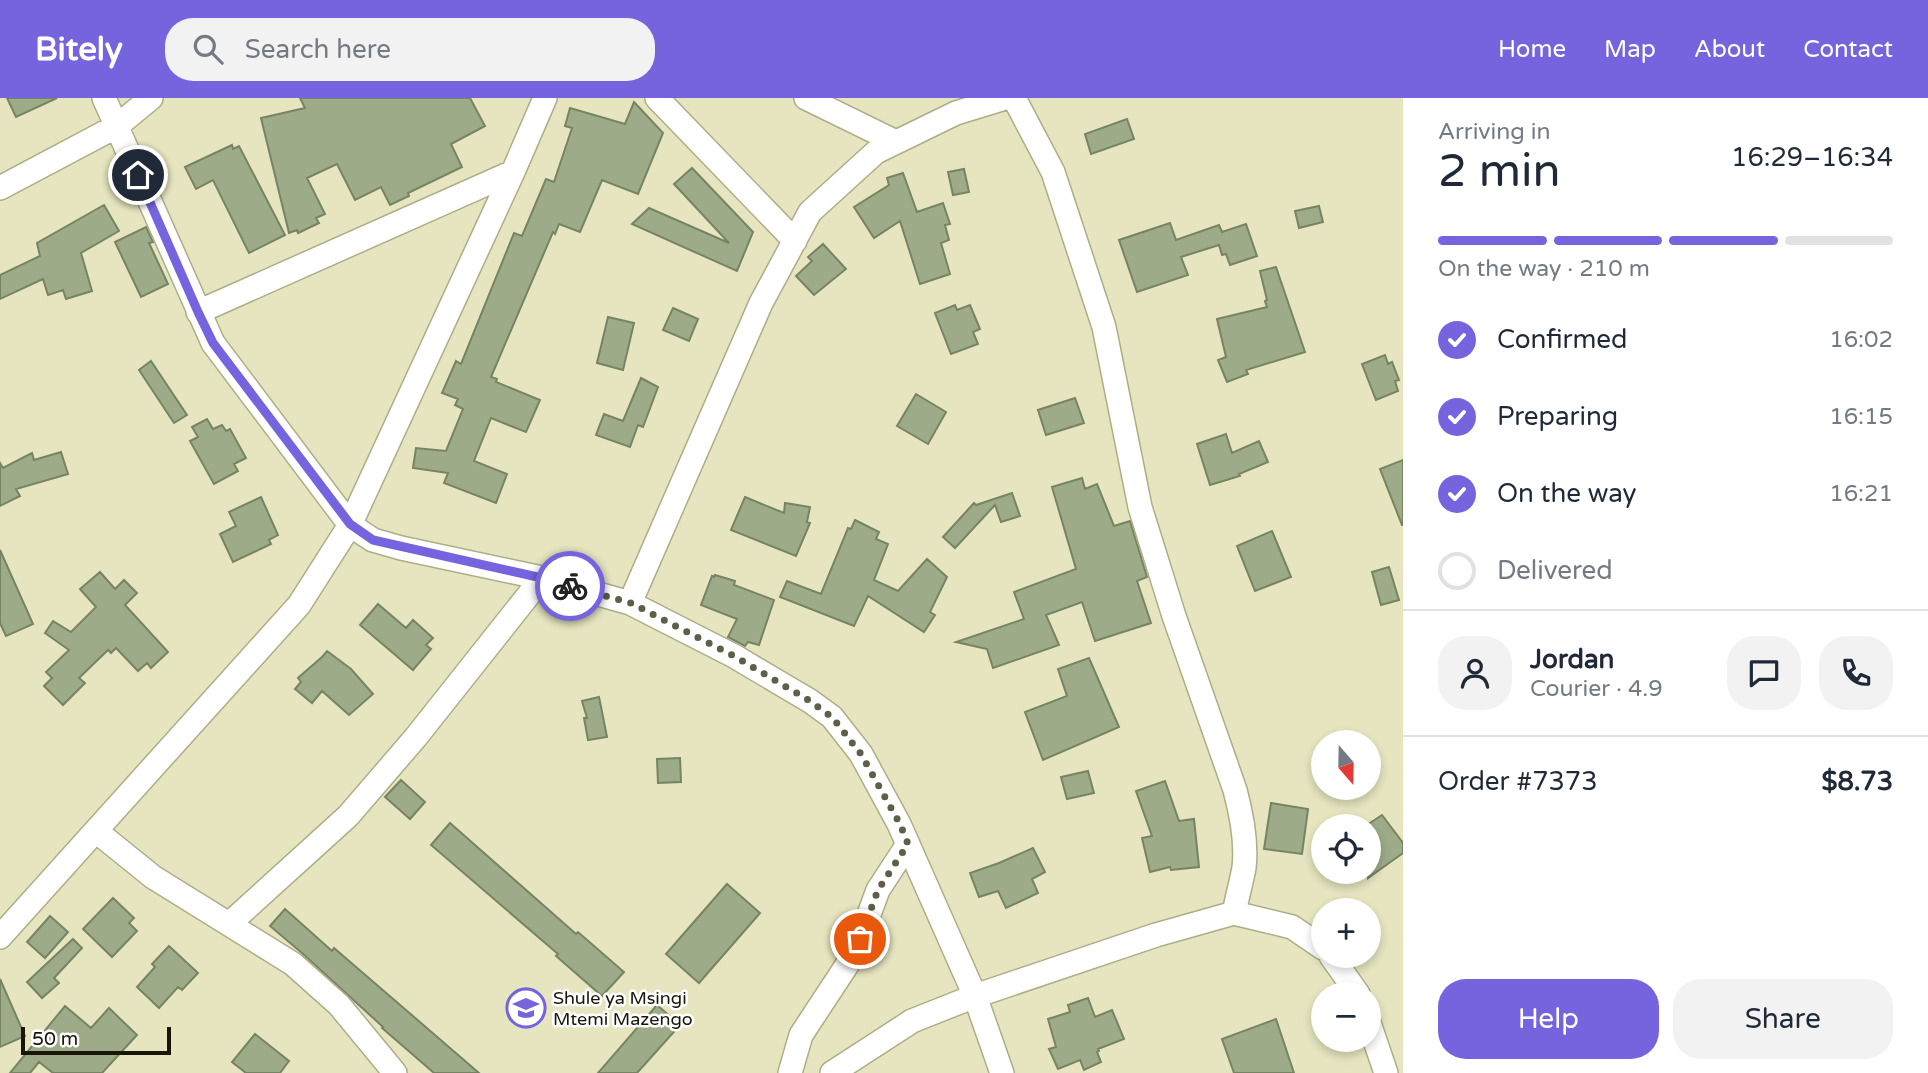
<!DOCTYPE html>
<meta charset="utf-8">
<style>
body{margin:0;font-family:"Varela Round",sans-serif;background:#f2f2f3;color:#1f2937;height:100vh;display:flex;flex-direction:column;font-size:26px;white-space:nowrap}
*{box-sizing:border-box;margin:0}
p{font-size:23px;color:#747a83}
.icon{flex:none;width:38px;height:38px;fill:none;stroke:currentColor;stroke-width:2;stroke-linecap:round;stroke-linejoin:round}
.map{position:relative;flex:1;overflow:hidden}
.drawer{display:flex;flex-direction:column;background:#fff;width:525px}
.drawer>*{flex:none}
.needle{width:46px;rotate:160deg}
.controls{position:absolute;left:1311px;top:632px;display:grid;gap:14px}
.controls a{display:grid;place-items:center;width:70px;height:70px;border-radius:50%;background:#fff;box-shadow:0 4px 10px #0003;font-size:35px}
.scale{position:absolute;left:21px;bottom:18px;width:150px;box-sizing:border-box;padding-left:7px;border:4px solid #171608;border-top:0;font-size:19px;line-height:24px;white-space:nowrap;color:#171608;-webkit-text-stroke:5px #fff;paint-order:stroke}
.pin{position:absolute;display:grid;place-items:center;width:60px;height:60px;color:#fff;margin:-30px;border:4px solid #fff;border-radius:50%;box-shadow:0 2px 7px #0007}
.courier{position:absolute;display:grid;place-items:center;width:70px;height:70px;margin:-35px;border:5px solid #7664df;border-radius:50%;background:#fff;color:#222;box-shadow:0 2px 9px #0007}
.head em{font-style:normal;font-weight:600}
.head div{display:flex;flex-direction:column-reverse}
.head{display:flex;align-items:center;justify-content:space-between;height:119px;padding:0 35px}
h1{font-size:46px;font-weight:600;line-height:52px}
.bar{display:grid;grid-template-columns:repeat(4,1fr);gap:10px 7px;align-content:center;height:84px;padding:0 35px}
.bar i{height:9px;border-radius:5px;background:#e0e1e3}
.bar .selected{background:#7664df}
.bar p{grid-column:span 4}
.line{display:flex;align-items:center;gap:18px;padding:0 35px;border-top:2px solid #e0e1e3}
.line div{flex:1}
.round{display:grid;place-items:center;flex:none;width:74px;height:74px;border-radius:28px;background:#f2f2f3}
ol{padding:0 35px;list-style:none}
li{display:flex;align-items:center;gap:21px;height:77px}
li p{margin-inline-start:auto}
li .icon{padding:7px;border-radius:50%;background:#7664df;color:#fff;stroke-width:4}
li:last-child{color:#747a83}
li i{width:38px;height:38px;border:4px solid #e0e1e3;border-radius:50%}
.primary-button{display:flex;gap:14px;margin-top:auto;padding:14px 35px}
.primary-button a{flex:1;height:80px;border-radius:28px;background:#7664df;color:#fff;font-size:28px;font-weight:600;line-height:80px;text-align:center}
.primary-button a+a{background:#f2f2f3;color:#1f2937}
header{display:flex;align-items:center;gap:42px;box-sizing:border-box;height:98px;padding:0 35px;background:#7664df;color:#fff}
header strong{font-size:33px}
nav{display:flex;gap:38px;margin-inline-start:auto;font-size:24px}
.search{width:490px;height:63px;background:#f2f2f3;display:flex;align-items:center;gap:18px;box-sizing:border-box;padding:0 24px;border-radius:28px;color:#747a83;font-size:26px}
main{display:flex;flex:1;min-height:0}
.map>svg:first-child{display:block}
.building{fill:#9dab89;stroke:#768463;stroke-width:2}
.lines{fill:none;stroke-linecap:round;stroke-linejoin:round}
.minor-casing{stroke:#aead88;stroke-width:26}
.minor{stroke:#fff;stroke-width:23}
.done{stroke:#5f5e48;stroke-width:7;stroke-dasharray:0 12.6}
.route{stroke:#7664df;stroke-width:9}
.labels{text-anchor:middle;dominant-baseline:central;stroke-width:5;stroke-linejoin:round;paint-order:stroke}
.poi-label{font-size:18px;fill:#171608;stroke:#fff;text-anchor:start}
</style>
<header>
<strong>Bitely</strong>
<div class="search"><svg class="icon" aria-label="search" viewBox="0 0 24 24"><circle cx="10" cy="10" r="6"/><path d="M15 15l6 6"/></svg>Search here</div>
<nav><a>Home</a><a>Map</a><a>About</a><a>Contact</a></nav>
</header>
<main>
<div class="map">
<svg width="1403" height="975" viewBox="0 0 1403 975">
<rect width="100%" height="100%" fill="#e6e5bf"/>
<path class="building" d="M7,0h50l-41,19z
M300,0h170l15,28 -34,18 11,23 -54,26 1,3 -19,9 -9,-18 -26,13 -18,-36 -30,14 18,36 -9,4 3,5 -21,10 -1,-3 -8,3 -28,-115 44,-10z
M634,4l29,31 -25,61 -36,-14 -22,52 -21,-8 -4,10 -2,-2 -62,145 6,2 -1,3 44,18 -14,32 -35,-14 -17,43 33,13 -11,29 -52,-20 4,-10 -35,-5 3,-20 30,3 17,-42 -8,-4 3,-6 -16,-6 14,-32 5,3 53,-131 8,3 24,-57 8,3 18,-54 -7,-2 5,-18 55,16z
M1127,21l7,20 -43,15 -6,-20z
M232,47l1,4 6,-3 46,89 -36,18 -36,-73 -17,9 -11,-22z
M692,70l61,64 -16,39 -105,-47 17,-16 80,35 -55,-59z
M964,71l5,23 -16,3 -5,-23z
M903,75l14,39 26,-9 7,21 -5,1 4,15 -8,3 9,31 -30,10 -20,-63 -26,17 -20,-31 35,-22 -2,-7z
M104,107l15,26 -38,22 11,38 -26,8 -3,-9 -15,5 -5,-16 -43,20v-24l40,-19 -3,-13z
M1319,108l4,16 -24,6 -4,-17z
M1170,125l6,17 43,-15 3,7 24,-8 11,32 -27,9 -4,-11 -4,1 -3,-10 -38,12 7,18 -51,17 -18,-52z
M146,129l7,15 -4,1 19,41 -27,13 -26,-55z
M823,146l23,25 -32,26 -18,-19 16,-15 -4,-4z
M1276,169l29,85 -59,18 2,4 -21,8 -9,-22 8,-3 -9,-38 50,-12 -2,-6 2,-1 -7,-29z
M955,207l2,5 13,-5 10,24 -7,3 5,12 -27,10 -16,-41z
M673,210l25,11 -9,22 -26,-11z
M608,219l26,6 -11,47 -26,-7z
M1385,257l3,9 4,-2 7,18 -4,1 3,10 -22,9 -14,-36z
M151,263l36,54 -13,8 -35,-53z
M641,280l17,9 -15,40 -5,-2 -8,22 -34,-12 8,-21 19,7z
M916,296l30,18 -18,32 -31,-18z
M1075,300l9,25 -38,12 -8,-25z
M207,321l6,10 9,-4 4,6 4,-2 16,29 -12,6 4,7 -24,13 -24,-43 8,-4 -6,-10z
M1226,336l6,19 27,-12 9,21 -29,12 1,2 -30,9 -13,-41z
M61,354l7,22 -52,15 4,7 -20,10v-43l3,5 29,-15 2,7z
M1403,362v65h-1l-22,-56z
M1082,380l3,11 12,-5 17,42 16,-5 17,56 -10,4 14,42 -56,18 -13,-39 -36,13 13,30 -66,23 -6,-19 -31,-7 68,-23 -10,-27 62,-23 -24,-82z
M1012,395l8,23 -19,6 -6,-17 -40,43 -12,-11 31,-34 2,2z
M261,399l17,38 -9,5 2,4 -38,18 -13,-28 16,-8 -7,-14z
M745,399l39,16 1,-10 25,4 -3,15 3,1 -14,33 -65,-26z
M855,422l24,12 -3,7 12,5 -14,36 24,11 29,-32 20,18 -17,35 5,3 -11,17 -56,-36 -14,30 -74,-29 7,-16 34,13 27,-66 3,1z
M1272,433l19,46 -36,14 -18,-45z
M0,452l33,74 -27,12 -6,-13z
M1389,469l10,33 -18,5 -9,-33z
M100,474l15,17 9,-9 13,13 -12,12 43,47 -17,16 -4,-5 -9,8 -22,-23 -5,5 -3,-3 -29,28 6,5 -22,22 -19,-19 8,-8 -6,-6 23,-22 -24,-17 8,-12 18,11 25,-25 -16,-18z
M715,477l20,6 -1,4 40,15 -15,45 -11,-3 -3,4 -17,-9 9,-18 -36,-14 11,-29 2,1z
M378,506l28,24 7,-8 20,18 -7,7 5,4 -18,21 -53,-45z
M327,553l24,18 22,25 -24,21 -27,-24 -10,12 -17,-14 6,-7 -3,-4 24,-21z
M1089,560l30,69 -76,33 -18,-48 42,-16 -9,-27z
M599,599l8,40 -19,3 -4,-22h3l-5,-17z
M680,660l1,24 -23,1 -1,-24z
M1088,673l6,22 -27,6 -6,-22z
M401,682l24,22 -15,17 -25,-22z
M1165,683l14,40 15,-2 5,48 -28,3 -1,-3 -20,5 -8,-34 10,-2 -16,-45z
M1271,705l37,6 -6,45 -38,-5z
M1382,717l21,28v10l-35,25v-38l7,-4 -8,-11z
M450,725l126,111 2,-2 46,40 -22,24 -46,-40 2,-2 -127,-109z
M1033,750l12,24 -13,7 6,14 -32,15 -8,-17 -19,6 -9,-24 29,-10z
M727,786l33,29 -61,70 -33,-29z
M113,800l21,20 -5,5 8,8 -25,26 -29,-28z
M285,811l47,42 2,-3 145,125h-45l-52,-45 1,-1 -81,-74 -32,-27z
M50,818l18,16 -23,26 -18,-16z
M73,841l9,9 -28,30 5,5 -17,15 -15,-16z
M169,848l29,27 -16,17 -4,-3 -19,21 -22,-21 18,-20 -3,-3z
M0,881l25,57 -25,11z
M1088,900l7,19 17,-7 12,29 -26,10 1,2 -2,1 4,10 -17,8 -4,-10 -22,9 -9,-20 7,-2 -8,-28 22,-7 -2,-7z
M657,907l23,20 -43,48h-39z
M65,908l26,22 18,-20 28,27 -35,38h-49l-14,-11 -9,11h-20z
M1276,921l18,54h-60l-12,-34z
M255,936l34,27 -9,12h-34l-14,-11z"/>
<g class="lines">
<g class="minor-casing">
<path id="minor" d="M104,0l109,245 137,182 23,15 28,8 141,30 88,25 104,53 76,45 22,16 29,37 38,70 76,172 27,77
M657,0l138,143
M806,0l90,44
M1014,0l39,74 51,155 36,180 34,109 61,174c7,26 12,52 9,78 -3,15 -7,30 -10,45
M0,90l117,-62 34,-28
M198,214l315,-140
M630,505l131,-300 49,-91 66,-60 80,-39 49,-15
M96,733l57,46 140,87 46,41 56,68
M229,826l119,-108 68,-79 126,-159
M0,839l299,-332 51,-80 163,-353 32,-74
M1331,858l27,38
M1368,922l18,53
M790,975l11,-38 46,-70 13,-26 18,-49 30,-46
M832,975l80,-52 63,-25 181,-61 78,-22 58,14 31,21"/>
</g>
<use href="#minor" class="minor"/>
</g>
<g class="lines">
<path class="done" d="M570,488l61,17 103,53 76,45 22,16 29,37 39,70 8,20 -30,46 -18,49"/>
<path class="route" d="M138,77l60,137 15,31 137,181 23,16 169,38 28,8"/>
</g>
<defs>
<g id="school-ring" transform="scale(2.0125)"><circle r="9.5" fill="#fff" stroke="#7664df" stroke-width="1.5"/><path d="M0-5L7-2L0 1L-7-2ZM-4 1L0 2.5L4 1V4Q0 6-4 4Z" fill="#7664df"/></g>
</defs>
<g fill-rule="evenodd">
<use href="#school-ring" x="526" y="910"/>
</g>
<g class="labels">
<g class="poi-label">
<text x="553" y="900">Shule ya Msingi<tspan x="553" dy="21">Mtemi Mazengo</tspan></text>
</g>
</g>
</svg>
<div class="controls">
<a><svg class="needle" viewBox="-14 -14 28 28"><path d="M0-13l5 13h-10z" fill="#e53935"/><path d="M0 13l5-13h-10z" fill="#747a83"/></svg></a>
<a><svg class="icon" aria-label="locate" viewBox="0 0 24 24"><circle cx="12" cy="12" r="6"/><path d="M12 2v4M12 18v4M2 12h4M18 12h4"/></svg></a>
<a>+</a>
<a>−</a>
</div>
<div class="scale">50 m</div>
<div class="pin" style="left:860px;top:841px;background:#ea580c"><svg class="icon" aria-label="bag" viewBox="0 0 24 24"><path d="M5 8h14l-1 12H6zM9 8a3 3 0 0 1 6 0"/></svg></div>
<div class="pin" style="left:138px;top:77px;background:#1f2937"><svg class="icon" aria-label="home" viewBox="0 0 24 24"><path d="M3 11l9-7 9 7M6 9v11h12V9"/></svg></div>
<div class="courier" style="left:570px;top:488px"><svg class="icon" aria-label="bike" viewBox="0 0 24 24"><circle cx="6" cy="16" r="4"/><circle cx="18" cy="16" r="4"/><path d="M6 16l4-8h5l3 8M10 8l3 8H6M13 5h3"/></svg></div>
</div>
<section class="drawer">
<div class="head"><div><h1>2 min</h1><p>Arriving in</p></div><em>16:29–16:34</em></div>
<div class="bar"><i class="selected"></i><i class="selected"></i><i class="selected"></i><i></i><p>On the way · 210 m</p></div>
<ol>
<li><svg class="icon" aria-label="check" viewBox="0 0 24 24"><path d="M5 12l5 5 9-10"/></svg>Confirmed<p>16:02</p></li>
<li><svg class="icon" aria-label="check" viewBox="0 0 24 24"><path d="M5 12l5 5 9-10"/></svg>Preparing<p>16:15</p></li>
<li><svg class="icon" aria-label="check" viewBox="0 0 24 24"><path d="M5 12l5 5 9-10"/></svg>On the way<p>16:21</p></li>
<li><i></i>Delivered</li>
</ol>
<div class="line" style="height:126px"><a class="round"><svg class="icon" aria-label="person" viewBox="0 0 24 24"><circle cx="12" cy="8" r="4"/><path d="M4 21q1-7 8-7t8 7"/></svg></a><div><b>Jordan</b><p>Courier · 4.9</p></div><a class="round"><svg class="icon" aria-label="chat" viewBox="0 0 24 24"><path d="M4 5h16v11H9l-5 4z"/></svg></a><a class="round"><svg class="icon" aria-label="phone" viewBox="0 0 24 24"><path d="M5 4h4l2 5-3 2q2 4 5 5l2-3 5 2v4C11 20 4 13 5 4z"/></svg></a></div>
<div class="line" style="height:91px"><div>Order #7373</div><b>$8.73</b></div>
<div class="primary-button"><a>Help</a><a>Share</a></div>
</section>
</main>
